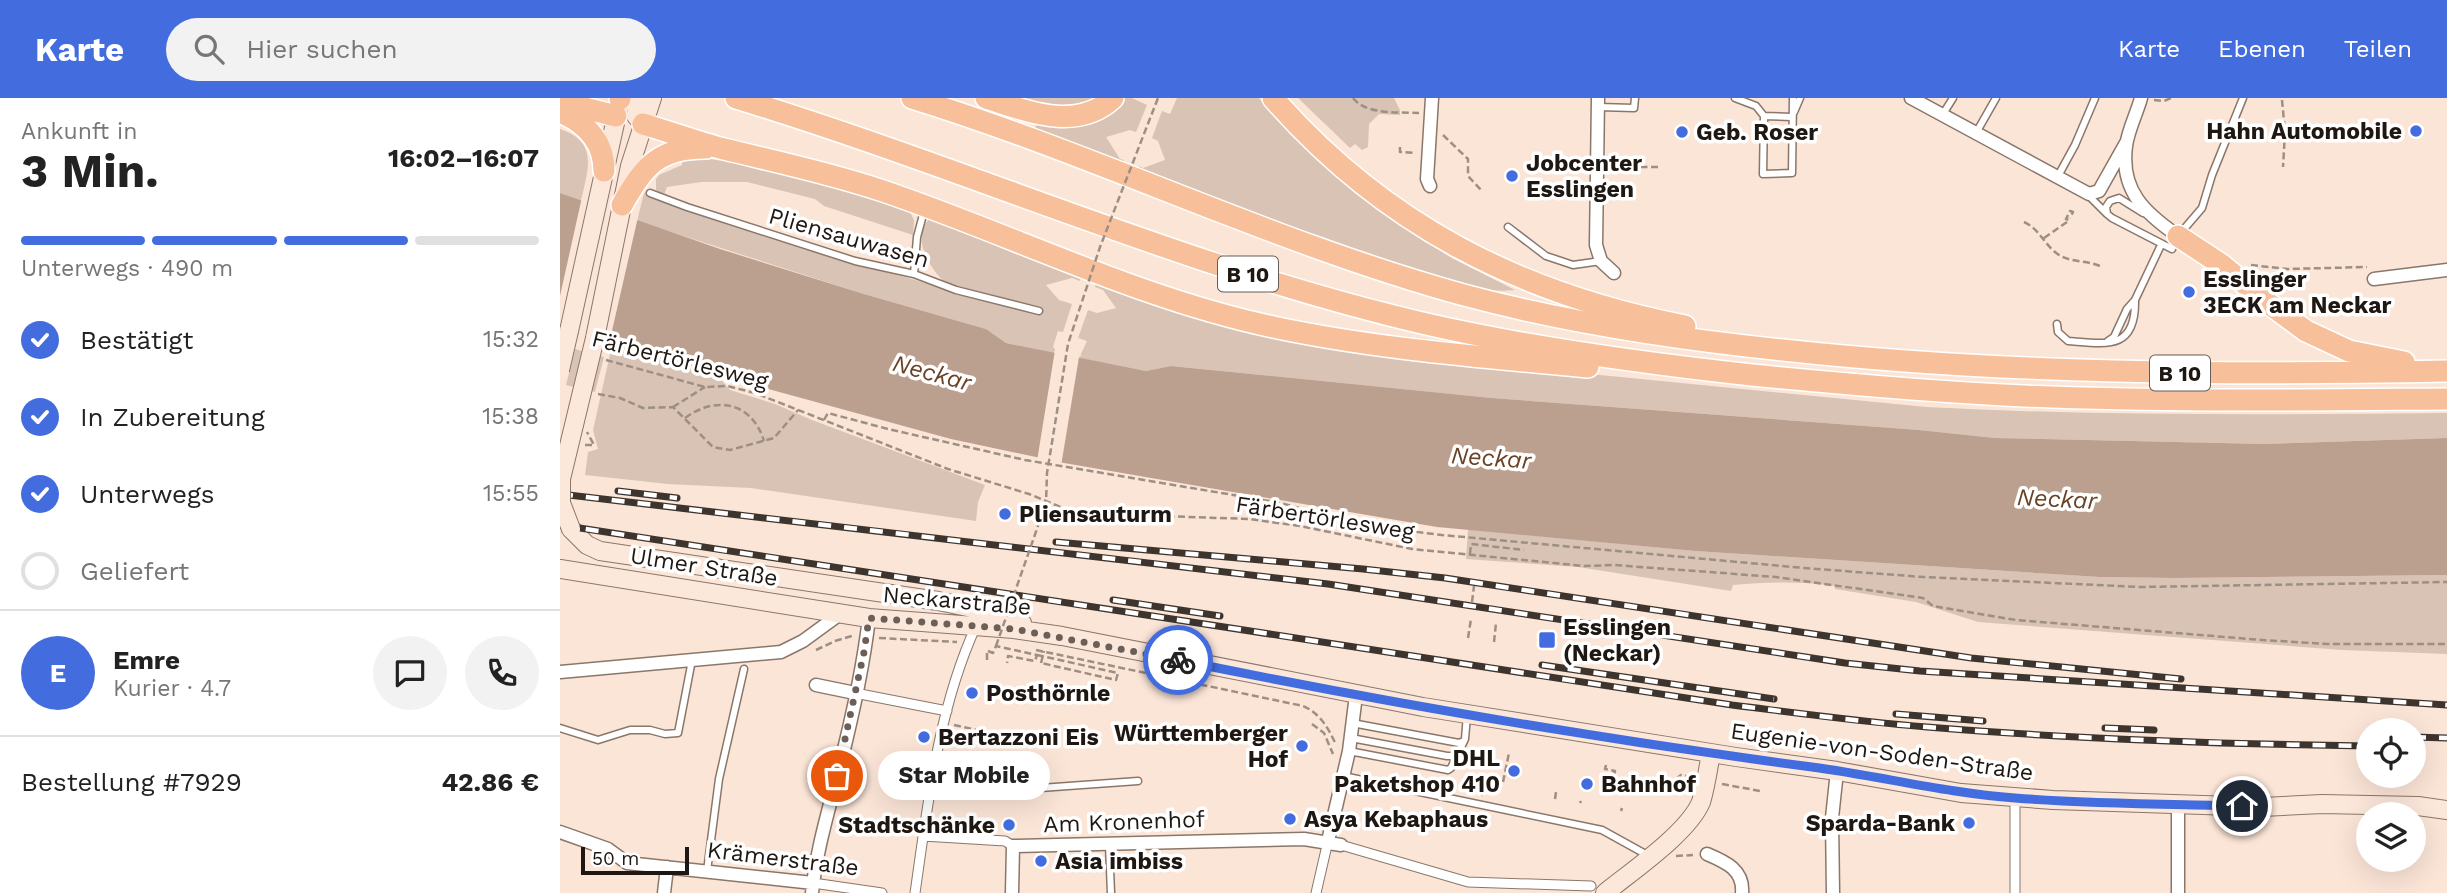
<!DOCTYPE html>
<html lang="de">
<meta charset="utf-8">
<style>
body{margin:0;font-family:"Work Sans",sans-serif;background:#f2f2f2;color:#222;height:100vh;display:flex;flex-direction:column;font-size:26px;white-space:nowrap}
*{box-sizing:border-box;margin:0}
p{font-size:23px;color:#767676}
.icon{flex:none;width:38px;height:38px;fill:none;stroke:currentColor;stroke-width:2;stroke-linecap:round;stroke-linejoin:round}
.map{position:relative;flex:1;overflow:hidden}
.drawer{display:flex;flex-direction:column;background:#fff;width:560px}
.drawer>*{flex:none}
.fabs{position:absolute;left:1796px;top:620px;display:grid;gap:14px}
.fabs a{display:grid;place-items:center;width:70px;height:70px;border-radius:50%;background:#fff;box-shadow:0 7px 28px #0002;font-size:35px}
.scale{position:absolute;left:21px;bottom:18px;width:108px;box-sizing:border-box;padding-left:7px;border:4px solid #1e1712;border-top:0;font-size:19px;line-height:24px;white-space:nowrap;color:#1e1712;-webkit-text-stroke:5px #fff;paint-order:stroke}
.pin{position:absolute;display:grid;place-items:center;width:60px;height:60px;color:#fff;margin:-30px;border:4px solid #fff;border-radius:50%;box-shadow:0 2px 7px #0007}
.courier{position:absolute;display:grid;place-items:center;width:70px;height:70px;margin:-35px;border:5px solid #436ddf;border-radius:50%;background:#fff;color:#222;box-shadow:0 2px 9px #0007}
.bubble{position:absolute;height:49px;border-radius:24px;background:#fff;box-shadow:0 7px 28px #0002;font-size:23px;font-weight:700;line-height:49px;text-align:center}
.overview em{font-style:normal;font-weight:700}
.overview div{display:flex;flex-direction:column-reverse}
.overview{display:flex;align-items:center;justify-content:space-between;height:119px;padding:0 21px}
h1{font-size:46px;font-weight:700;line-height:52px}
.bar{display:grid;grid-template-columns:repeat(4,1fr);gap:10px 7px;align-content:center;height:84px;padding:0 21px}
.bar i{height:9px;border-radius:5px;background:#e0e0e0}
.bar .current{background:#436ddf}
.bar p{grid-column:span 4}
.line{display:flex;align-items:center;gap:18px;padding:0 21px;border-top:2px solid #e0e0e0}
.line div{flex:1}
.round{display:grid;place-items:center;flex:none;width:74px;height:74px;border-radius:37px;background:#f2f2f2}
ol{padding:0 21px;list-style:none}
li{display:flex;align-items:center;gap:21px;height:77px}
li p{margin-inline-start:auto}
li .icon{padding:7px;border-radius:50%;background:#436ddf;color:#fff;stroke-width:4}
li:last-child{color:#767676}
li i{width:38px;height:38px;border:4px solid #e0e0e0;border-radius:50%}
header{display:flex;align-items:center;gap:42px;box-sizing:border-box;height:98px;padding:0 35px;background:#436ddf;color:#fff}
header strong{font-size:33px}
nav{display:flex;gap:38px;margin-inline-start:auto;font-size:24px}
.search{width:490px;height:63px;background:#f2f2f2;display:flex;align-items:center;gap:18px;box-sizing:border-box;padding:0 24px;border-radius:38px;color:#767676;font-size:26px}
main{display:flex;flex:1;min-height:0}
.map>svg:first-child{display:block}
.green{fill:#d8c3b5}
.water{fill:#bba08f}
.pier{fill:#fbe5d7}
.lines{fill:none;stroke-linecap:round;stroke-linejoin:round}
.service-casing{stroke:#8a776a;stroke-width:9}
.pedestrian-casing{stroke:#8a776a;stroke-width:11}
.minor-casing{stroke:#8a776a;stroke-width:15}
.secondary-casing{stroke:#8a776a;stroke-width:20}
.trunk-casing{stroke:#fff;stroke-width:24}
.path{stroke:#9e8f84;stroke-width:2.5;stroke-dasharray:7 3.5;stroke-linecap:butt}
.service{stroke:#fff;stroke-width:6}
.pedestrian{stroke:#fff;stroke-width:9}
.minor{stroke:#fff;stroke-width:12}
.secondary{stroke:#fce8da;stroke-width:18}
.trunk{stroke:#f7c09b;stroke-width:21}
.rail-casing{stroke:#3d342e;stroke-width:7}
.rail{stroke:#fff;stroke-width:4.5;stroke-dasharray:13;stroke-linecap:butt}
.secondary-bridge-casing{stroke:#8a776a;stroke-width:20;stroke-linecap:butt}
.path-bridge{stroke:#9e8f84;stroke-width:2.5;stroke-dasharray:7 3.5;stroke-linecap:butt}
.secondary-bridge{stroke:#fce8da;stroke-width:18}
.done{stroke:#6b5f57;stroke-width:7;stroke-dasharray:0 12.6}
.route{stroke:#436ddf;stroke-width:9}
.poi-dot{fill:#436ddf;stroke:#fff;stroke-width:2.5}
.labels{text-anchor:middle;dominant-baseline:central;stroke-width:7;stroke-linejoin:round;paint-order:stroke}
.shield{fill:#fff;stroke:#625d59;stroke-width:2}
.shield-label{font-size:21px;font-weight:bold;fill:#1e1712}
.poi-label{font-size:23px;font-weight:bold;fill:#1e1712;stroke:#fff;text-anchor:start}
.street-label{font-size:23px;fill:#1e1712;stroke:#fff}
.water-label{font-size:24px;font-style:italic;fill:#6a4225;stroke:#fff}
</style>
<header>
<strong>Karte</strong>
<div class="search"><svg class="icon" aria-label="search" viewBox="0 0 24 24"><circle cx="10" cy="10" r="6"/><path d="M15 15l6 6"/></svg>Hier suchen</div>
<nav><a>Karte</a><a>Ebenen</a><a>Teilen</a></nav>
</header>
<main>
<section class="drawer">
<div class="overview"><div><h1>3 Min.</h1><p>Ankunft in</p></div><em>16:02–16:07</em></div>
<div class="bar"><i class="current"></i><i class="current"></i><i class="current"></i><i></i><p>Unterwegs · 490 m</p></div>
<ol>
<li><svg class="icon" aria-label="check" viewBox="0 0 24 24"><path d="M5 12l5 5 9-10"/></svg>Bestätigt<p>15:32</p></li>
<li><svg class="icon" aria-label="check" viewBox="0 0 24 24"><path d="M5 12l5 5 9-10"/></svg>In Zubereitung<p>15:38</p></li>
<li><svg class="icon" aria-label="check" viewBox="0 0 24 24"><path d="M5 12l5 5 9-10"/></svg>Unterwegs<p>15:55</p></li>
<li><i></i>Geliefert</li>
</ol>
<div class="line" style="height:126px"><b class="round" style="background:#436ddf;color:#fff">E</b><div><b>Emre</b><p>Kurier · 4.7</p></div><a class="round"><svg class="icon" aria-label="chat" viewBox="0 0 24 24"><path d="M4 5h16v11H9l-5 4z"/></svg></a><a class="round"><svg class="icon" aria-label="phone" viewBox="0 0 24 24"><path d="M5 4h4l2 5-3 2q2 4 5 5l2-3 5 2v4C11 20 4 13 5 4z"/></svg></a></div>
<div class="line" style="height:91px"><div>Bestellung #7929</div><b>42.86 €</b></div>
</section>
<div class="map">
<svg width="1887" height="795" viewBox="0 0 1887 795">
<rect width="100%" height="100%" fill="#fbe5d7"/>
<path class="green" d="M446,0h96l-32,11z
M563,0h9l15,7 -11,27 -6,-2 -24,7 14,22 4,1 -1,3 -88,-33 2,-10z
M617,0h82l50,54 65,55 76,50 65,33c-40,5 -86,-15 -124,-28 -85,-28 -169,-61 -253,-93l1,-3 4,2 22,-8 -7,-19 -6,-3 10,-27 8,3z
M738,0h96l6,12v5l-21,-1 -10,10 -1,23 -6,3 -7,-6 -5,4z
M0,31c39,13 28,40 21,72l-21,-8z
M149,61c70,9 133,30 200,51l5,10 -1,15 -89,-29 -9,-7 -68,-17h-46l-34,5 -3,8 -8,-5v-11l3,-4 23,-10v-5z
M84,95l37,15 91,30 170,50 3,-6c-16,-13 -35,-48 -15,-63l152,56 -2,6 -8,-3 -26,7 13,15 13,4 -9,28 -5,-1 -5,16 2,2 -1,4 -48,-10 -20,-14 -122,-35 -227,-73z
M537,183l321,76 508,50c174,9 347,8 521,6v25l-183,6 -269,-6 -76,-8 -427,-32 -320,-32 -26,5 -67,-13 8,-17 -9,-3 10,-28 9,3 19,-5 -13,-18 -8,-3z
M53,243l104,34 13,15 45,14 37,16 173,65 -7,17 -2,19 -225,-33 -83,-4 -83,-9 3,-23 10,-3 -5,-19z
M15,251l29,8 -9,35 -29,-7z
M908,431l227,22 404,26 76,1 272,-3v79l-105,-4 -364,-28 -62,-20 -81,-13v-3c-34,-5 -68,-4 -102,-1l-2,6 -153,-24 -112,-8z"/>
<path class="water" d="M0,95l160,56 144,45 122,35 20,14 140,28 25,-5 321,32 427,32 76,8 269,6 183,-6v137l-272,3 -76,-1 -404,-26 -258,-24 -373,-64 -113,-24 -234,-64 -157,-53z"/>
<path class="pier" d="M22,99l56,20 -29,127 -49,-18v-30z
M495,252l27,5 -3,2 -18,109 -24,-5z"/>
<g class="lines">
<g class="service-casing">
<path id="service" d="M1175,0l21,8 8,10 28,1
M1038,9l36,1 1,-10
M1234,14l6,-14
M1383,16l10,-16
M1204,18l-1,58 29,-1 1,-75
M1416,35l20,-35
M1498,78l17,-31 20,-47
M90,95l37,14 168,54 59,13 42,16 83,21
M1528,97l19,19
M1583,115l-24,-15 -9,3 -4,6 1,7 5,4 60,31 6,-13 24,-28 10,-33 31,-77
M948,129l38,29 27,9 28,-4
M354,176l3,-37 7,-26
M1497,226l1,8 10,9c38,3 68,10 67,-41
M1548,243l6,-4 13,-28 8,-9 26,-55
M792,625l107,20 5,-2
M0,630l38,12 32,-10h20l15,4 13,-1 14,-73
M791,640l96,18h8l3,-3
M789,653l99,19 3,-2 14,-29 2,-24
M783,678l259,54 47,26
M370,688l81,4 127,-9
M549,747l2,48
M147,773l12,-92 25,-110"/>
</g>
<g class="pedestrian-casing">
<path id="pedestrian" d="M295,595l92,18
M1455,700v95
M363,738l82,5 8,5
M781,747l127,37 123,4
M253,785l69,10
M355,795c13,-90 23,-184 61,-267
M756,795l12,-52"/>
</g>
<g class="minor-casing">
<path id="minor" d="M1038,0l-2,147 5,16 13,12
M1351,0l178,96 10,-3 27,-48
M1581,0c-4,15 -13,32 -15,48 -6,45 19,67 52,90
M870,88l-3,-7 5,-81
M1814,181l73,-9
M0,574l221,-20 22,-11 37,-27
M256,587l39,8
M1618,706v89
M0,734l48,17 19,14 186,20
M768,743l21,-90 7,-56
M1147,756c19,8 37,16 35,39
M104,795l3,-26
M252,795c4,-40 15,-77 25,-116 13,-50 26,-108 32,-159
M452,795l1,-47 291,-7 37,6
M1273,795l-1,-75 5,-47"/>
</g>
<g class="secondary-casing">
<path id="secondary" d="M77,0l-1,18 7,8
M9,233l50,-226
M35,240l35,-172 22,-68
M11,431l16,16 13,6 338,50 49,10 35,12
M0,471l309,49 145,11 48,7 361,71 313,50 101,14 124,22 92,7 210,7 59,-3 96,2 29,4
M1045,795c27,-22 83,-60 96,-91 5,-16 7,-33 10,-49"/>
</g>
<g class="trunk-casing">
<path id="trunk" d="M60,0v1
M176,0c230,70 451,170 686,225 108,25 220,40 330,52 91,9 182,17 272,21 141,6 282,4 423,3
M352,0c187,58 363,145 552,197 104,28 212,44 319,55 221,24 442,25 664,21
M426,0c41,13 91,34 127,0
M713,0c111,127 248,196 412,228
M0,7l21,2 35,9
M0,14c26,11 44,29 44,59
M83,26c27,8 54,18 81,25 53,13 106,24 159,42 130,44 254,107 390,136 103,22 210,30 315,40
M62,107c23,-40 36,-57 84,-57
M1618,138l44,29 46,38 38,28 43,20 55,11"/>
</g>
<path class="path" d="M793,0c13,17 46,14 66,15
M1594,2l10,1 7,-3
M1722,2l3,32 -2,35
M883,37l25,24v17l13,14
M840,49v5l16,1
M1049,69h49
M1464,124c15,7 19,20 31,30 14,12 31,7 47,15
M1484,140l23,-16 2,-2 -3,-1 4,-8 3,1 -3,6
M1691,167l36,4 80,-2
M46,262l99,27 22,-1 28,7 193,76 81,25 46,19 174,6 51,7 112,23 172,17 30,-1 162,12 147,21 10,8 83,14 246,20 66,4h119
M38,296l22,4 23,10 30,-1 40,40 17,3 44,-12 24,-28
M113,309l32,-20
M125,320c31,-23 67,-16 79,23
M264,322l4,-7 60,16 137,31 256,43 79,22 82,10 362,33 119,9 217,10 307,-5
M25,347h9l-7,-13
M910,456l1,-10 53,6
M912,504l2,-16
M319,540l78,4
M908,540l3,-19
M934,544l2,-19
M256,552l19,-9 17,-5
M476,552l267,56c17,7 26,23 33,39
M428,553l5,2 3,-7 41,9 -2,6 -27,-5 -1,7
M427,562v-7
M481,565l3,-12
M752,626l12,9 9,21
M394,627l47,10
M1046,667l-1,4 10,2 -1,3
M1116,681l5,-4 11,2
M943,684l6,-29
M1162,686l38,7
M922,698l2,-10 5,-7
M995,701l1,-7
M1020,705l1,-2
M1061,713l1,-3
M1116,758l17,-1"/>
<use href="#service" class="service"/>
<use href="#pedestrian" class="pedestrian"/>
<use href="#minor" class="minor"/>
<use href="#secondary" class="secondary"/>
<use href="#trunk" class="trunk"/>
<g class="rail-casing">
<path id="rail" d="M58,393l59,7
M0,396l768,90 517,79 75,8 527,34
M0,427l1172,180c65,8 130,17 195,22 147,12 294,17 441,19
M496,444l307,27 82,9 526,80 210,21
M553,502l107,16
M982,567l232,34
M1336,616l87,7
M1545,630l49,2
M1853,639l34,1"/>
</g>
<use href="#rail" class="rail"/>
<g class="secondary-bridge-casing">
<path id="secondary-bridge" d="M0,272l9,-39
M11,431l-10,-26v-24l34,-141"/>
</g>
<path class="path-bridge" d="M436,548l50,-143 1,-30 21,-129 32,-97 58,-149
M477,557l81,18 -2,7 -75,-17"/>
<use href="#secondary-bridge" class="secondary-bridge"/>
</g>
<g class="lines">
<path class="done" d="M277,678l27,-124 5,-34 145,11 164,31"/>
<path class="route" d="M618,562c210,43 422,79 634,107 68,9 134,26 203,31 75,6 151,6 227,8"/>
</g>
<g class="poi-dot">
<circle cx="1856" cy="33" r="7"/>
<circle cx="1122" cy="34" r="7"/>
<circle cx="952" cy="78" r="7"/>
<circle cx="1629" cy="194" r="7"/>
<circle cx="445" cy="416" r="7"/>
<rect x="978" y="533" width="18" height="18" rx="3.5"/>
<circle cx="412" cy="595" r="7"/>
<circle cx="364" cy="639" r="7"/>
<circle cx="742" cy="648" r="7"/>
<circle cx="954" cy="673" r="7"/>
<circle cx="1027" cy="686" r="7"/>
<circle cx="730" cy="721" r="7"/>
<circle cx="1409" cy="725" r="7"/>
<circle cx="449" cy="727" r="7"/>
<circle cx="481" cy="763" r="7"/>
</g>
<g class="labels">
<g class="shield">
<rect x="658" y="158.5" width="60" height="35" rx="5"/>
<rect x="1590" y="257.5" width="60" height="35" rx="5"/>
</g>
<g class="shield-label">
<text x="688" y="176">B 10</text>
<text x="1620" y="275">B 10</text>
</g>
<g class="poi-label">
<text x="1842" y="33" text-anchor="end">Hahn Automobile</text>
<text x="1136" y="34">Geb. Roser</text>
<text x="966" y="65">Jobcenter<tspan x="966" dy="26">Esslingen</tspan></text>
<text x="1643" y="181">Esslinger<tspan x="1643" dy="26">3ECK am Neckar</tspan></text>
<text x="459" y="416">Pliensauturm</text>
<text x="1003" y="529">Esslingen<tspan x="1003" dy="26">(Neckar)</tspan></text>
<text x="426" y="595">Posthörnle</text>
<text x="728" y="635" text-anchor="end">Württemberger<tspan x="728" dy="26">Hof</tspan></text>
<text x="378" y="639">Bertazzoni Eis</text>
<text x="940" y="660" text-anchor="end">DHL<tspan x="940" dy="26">Paketshop 410</tspan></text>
<text x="1041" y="686">Bahnhof</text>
<text x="744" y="721">Asya Kebaphaus</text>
<text x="1395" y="725" text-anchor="end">Sparda-Bank</text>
<text x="435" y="727" text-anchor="end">Stadtschänke</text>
<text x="495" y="763">Asia imbiss</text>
</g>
<g class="street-label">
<text transform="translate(289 140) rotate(16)">Pliensauwasen</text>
<text transform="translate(120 262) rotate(14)">Färbertörlesweg</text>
<text transform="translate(765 420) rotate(9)">Färbertörlesweg</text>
<text transform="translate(144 469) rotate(9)">Ulmer Straße</text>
<text transform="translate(397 503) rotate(5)">Neckarstraße</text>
<text transform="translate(1322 654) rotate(8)">Eugenie-von-Soden-Straße</text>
<text transform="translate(564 724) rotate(-2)">Am Kronenhof</text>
<text transform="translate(223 761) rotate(7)">Krämerstraße</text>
</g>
<g class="water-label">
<text transform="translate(372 275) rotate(15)">Neckar</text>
<text transform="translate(931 360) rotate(4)">Neckar</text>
<text transform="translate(1497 401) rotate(3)">Neckar</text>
</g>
</g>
</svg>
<div class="fabs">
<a><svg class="icon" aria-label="locate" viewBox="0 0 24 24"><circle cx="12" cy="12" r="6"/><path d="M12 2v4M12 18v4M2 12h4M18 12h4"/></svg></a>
<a><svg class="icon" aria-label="layers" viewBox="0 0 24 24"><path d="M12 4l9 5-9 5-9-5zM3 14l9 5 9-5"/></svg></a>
</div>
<div class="scale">50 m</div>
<div class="pin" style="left:277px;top:678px;background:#ea580c"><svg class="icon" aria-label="bag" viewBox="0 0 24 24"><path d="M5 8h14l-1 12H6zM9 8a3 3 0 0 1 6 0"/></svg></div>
<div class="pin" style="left:1682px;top:708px;background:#1f2937"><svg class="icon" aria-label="home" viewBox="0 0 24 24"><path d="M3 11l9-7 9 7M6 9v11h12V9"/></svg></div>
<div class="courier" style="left:618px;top:562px"><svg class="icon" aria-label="bike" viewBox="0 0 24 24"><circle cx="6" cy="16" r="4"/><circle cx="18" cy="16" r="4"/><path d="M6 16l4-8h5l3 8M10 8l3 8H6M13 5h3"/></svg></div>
<div class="bubble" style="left:318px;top:653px;width:172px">Star Mobile</div>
</div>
</main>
